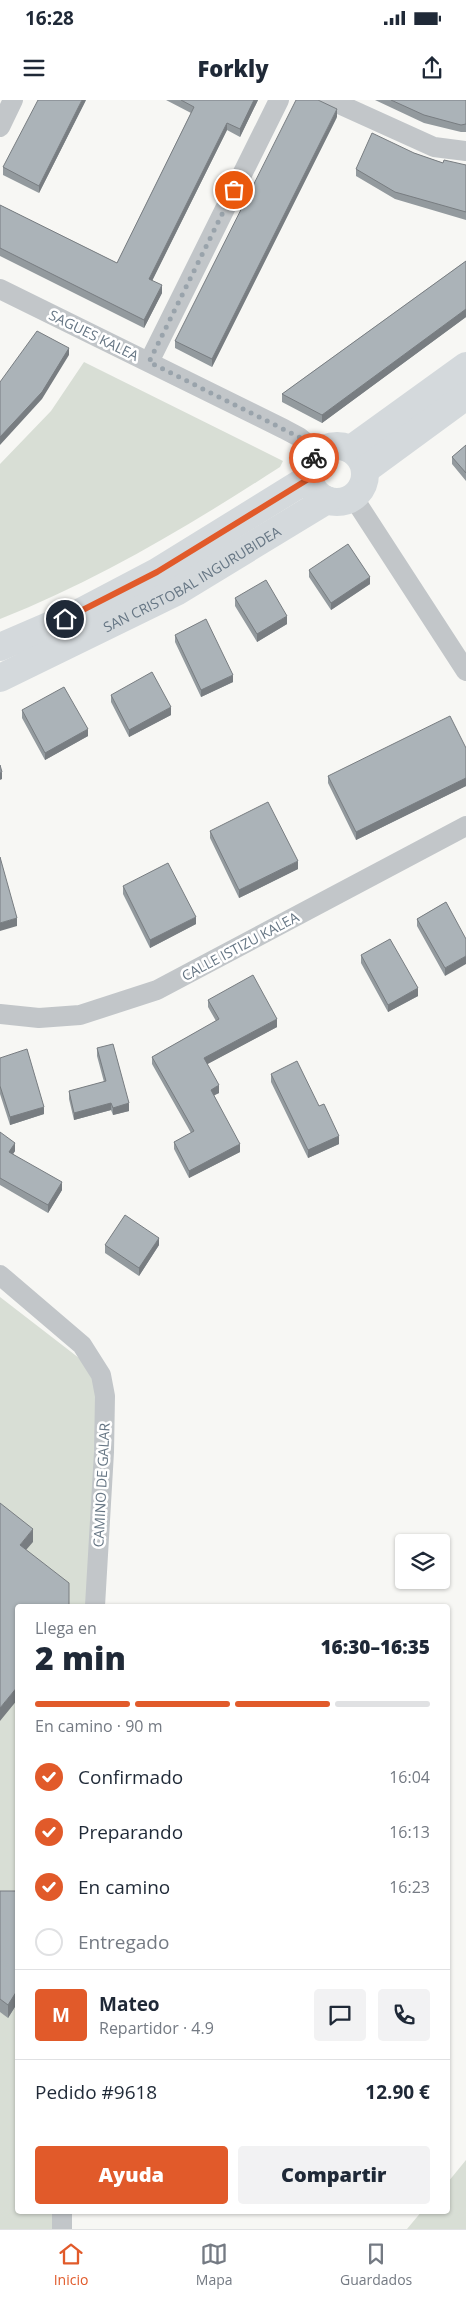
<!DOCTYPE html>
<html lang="es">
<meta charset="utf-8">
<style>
body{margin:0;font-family:"Open Sans",sans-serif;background:#f2f2f3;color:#1f2937;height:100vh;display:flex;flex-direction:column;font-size:19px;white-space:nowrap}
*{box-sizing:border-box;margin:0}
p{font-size:16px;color:#747a83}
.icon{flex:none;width:28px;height:28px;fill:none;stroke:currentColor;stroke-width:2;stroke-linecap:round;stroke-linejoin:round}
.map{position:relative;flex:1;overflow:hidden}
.panel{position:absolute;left:15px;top:1504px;width:435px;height:610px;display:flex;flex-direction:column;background:#fff;border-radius:5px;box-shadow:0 1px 4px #0004}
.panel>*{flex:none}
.buttons{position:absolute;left:395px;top:1434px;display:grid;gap:10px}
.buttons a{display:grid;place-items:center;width:55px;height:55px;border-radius:5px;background:#fff;box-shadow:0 1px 4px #0004;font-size:25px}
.pin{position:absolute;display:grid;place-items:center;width:42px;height:42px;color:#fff;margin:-21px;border:2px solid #fff;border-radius:50%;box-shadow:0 1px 5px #0007}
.courier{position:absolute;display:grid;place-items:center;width:50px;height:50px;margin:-25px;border:4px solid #e15a2a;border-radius:50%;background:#fff;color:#222;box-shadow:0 1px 6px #0007}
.summary em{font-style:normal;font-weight:800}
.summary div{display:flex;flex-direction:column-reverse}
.summary{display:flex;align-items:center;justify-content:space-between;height:85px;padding:0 20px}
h1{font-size:32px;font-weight:800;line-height:38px}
.bar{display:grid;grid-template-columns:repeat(4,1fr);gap:8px 5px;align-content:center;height:60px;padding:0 20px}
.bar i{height:6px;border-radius:4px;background:#e0e1e3}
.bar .active{background:#e15a2a}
.bar p{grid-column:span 4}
.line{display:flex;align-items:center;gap:12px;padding:0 20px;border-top:1px solid #e0e1e3}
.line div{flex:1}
.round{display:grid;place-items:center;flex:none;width:52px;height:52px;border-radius:5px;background:#f2f2f3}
ol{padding:0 20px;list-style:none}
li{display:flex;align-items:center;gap:15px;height:55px}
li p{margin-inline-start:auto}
li .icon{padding:5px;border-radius:50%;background:#e15a2a;color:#fff;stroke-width:4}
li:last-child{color:#747a83}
li i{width:28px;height:28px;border:2px solid #e0e1e3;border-radius:50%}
.action{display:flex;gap:10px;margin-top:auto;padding:10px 20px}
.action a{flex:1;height:58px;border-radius:5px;background:#e15a2a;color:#fff;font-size:20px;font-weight:800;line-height:58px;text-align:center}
.action a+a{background:#f2f2f3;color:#1f2937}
.status{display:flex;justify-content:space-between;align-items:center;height:35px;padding:0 25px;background:#fff;direction:ltr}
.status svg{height:14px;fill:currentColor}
header{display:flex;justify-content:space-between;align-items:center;height:65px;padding:0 20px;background:#fff;font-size:22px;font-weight:800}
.menu{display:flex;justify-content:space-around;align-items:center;height:70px;border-top:1px solid #e0e1e3;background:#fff;font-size:14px;color:#747a83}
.menu a{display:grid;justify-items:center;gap:2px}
.menu .active{color:#e15a2a}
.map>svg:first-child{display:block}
.green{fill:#d8ded5}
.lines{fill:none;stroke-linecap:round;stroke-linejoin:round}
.street{stroke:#c2c6c9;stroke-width:20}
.secondary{stroke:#d4d9dc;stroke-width:28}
.wall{fill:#939a9e}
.shaded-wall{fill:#787d81}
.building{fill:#abb3b8;stroke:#787d81}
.done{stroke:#99a3ab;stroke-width:5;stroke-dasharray:0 9}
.route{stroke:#e15a2a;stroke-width:6}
.labels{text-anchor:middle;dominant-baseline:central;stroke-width:5;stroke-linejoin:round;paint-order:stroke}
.street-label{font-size:14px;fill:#667684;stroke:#fff}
</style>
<div class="status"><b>16:28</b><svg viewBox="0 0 49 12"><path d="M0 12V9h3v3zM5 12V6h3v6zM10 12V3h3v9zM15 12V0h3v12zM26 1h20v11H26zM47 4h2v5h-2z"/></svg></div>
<header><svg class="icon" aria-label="menu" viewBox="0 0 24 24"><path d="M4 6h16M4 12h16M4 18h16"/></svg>Forkly<svg class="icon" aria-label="share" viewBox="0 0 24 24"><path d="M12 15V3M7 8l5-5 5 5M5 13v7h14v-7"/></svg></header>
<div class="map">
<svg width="466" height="2129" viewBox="0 0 466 2129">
<rect width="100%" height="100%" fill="#f7f7f4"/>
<path class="green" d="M84,262l199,99 -3,6c-90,58 -181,113 -280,152v-155l51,-53z
M0,1197l101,78 -6,231h-77v605h44v18h-62z
M466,2060v69h-59l15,-18h26v-29z"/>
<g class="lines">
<path class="street" d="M330,0l104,47 32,4
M0,27l13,-27
M0,189l284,140 15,8 20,16
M149,262l130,-262
M353,397l113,174
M0,914l39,4 41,-3 77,-25 309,-164
M0,1175l82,70 19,30 4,21 -1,56 -9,154
M62,2129v-18"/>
<g class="secondary">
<circle cx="337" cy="374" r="28"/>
<path d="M351,349l115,-83"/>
<path d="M365,370l101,-74"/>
<path d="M0,547l81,-35 76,-40 152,-94"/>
<path id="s1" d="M0,578l176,-86 151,-92"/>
</g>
</g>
<path class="wall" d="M86,0l-47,93 -36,-18v-8z
M166,0h92l-18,37 -13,-7 -75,151 10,12 -18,35 -144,-72v-51l117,58 74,-150z
M375,0h91v32h-5l-37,-9z
M337,17l-125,250 -37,-19v-7z
M414,53l29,10 23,2v55l-71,-21 -39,-23v-7z
M466,161v56l-144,106 -40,-21v-8z
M466,345v36l-14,-17v-7z
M309,470l61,14 -39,26 -22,-33z
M235,498l52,26 -30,18 -22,-36z
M175,535l58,47 -32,15 -26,-55z
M111,595l60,20 -42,22 -18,-35z
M22,610l66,26 -43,24 -23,-42z
M466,648v38l-110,54 -28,-57v-7z
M210,731l88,38 -59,29 -29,-60z
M123,786l73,38 -46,24 -27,-54z
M446,802l-1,74 -28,-50v-7z
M361,855l57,41 -30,16 -27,-49z
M208,900l69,27 -70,37 12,29 -5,2 26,57 -51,26 -15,-29v-7l17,-9 -39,-69v-7l64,-36 -8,-14z
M97,948l32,63 -16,4 -2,-5 -37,10 -5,-21v-8l35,-9 -7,-26z
M0,958l44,56 -34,11 -10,-31z
M271,974l48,32 20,38 -31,14 -37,-76z
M0,1032l15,19 -2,3 49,36 -14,23 -48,-28z
M105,1145h54l-20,31 -34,-23z
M0,1791h18v111l-10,16 -8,-6z"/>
<path class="shaded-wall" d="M82,0h4l-47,93v-7z
M254,0h4l-18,37v-8z
M337,9v8l-125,250v-8z
M227,23v7l-78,157v-8z
M162,185v8l-18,35v-8z
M466,209v8l-144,106v-8z
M69,248v7l-27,44 -42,46v-8z
M370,477v7l-39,26v-7z
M287,516v8l-30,18v-8z
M233,575v7l-32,15v-7z
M171,607v8l-42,22v-7z
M88,629v7l-43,24v-7z
M2,672v7l-2,1v-7z
M466,678v8l-110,54v-8z
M298,761v8l-59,29v-8z
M196,817v7l-46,24v-8z
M17,818v8l-17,5v-8z
M466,856v8l-21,12v-8z
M418,888v8l-30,16v-7z
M277,919v8l-73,39v-8z
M219,985v8l-8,4v-7z
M111,1003v7l-37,10v-7z
M129,1003v8l-16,4v-7z
M44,1007v7l-34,11v-8z
M339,1036v8l-31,14v-8z
M15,1043v8l-6,9v-8z
M240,1044v8l-51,26v-7z
M62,1082v8l-14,23v-8z
M159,1138v7l-20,31v-8z
M33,1429v13l-13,15v-12z
M18,1586v13l-18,22v-13z
M18,1889v13l-10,16v-13z"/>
<path class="building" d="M38,0h44l-43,86 -36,-19z
M181,0h73l-14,29 -13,-6 -78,156 13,6 -18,35 -144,-72v-43l117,58 77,-156z
M296,0h22l19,9 -125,250 -37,-18z
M391,0h75v24l-5,1 -37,-10z
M372,33l42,20 29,10 1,-3 22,5v47l-71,-20 -39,-23z
M466,161v48l-144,106 -40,-21z
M37,231l32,17 -27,44 -42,45v-55z
M466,345v28l-14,-16z
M348,444l22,33 -39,26 -22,-33z
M266,480l21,36 -30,18 -22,-36z
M206,519l27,56 -32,15 -26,-55z
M152,572l19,35 -42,23 -18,-35z
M64,587l24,42 -43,24 -23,-43z
M450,616l16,32v30l-110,54 -28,-56z
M0,665l2,7 -2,1z
M268,702l30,59 -59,29 -29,-59z
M0,757l17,61 -17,5z
M168,763l28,54 -46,23 -27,-54z
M446,802l20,37v17l-21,12 -28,-49z
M390,839l28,49 -30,17 -27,-50z
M253,875l24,44 -73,39 15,27 -8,5 29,54 -51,27 -15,-29 20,-11 -42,-74 67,-38 -11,-19z
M113,944l16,59 -16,5 -2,-5 -37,10 -5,-22 37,-10 -9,-33z
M27,949l17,58 -34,10 -10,-31v-28z
M297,961l22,45 5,-2 15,32 -31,14 -37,-76z
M0,1032l15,11 -6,9 53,30 -14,23 -48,-27z
M125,1115l34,23 -20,30 -34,-23z
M0,1403l33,26 -13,16 49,38v23h-51v80l-18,22z
M0,1791h18v98l-10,16 -8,-6z"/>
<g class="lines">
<path class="done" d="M234,90l-85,172 150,75 19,16 -4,5"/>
<path class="route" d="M65,519l92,-47 153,-94 -1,-9 5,-11"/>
</g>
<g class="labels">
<g class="street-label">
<text transform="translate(94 235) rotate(26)">SAGUES KALEA</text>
<text stroke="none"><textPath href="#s1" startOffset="216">SAN CRISTOBAL INGURUBIDEA</textPath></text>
<text transform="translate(240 846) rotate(-28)">CALLE ISTIZU KALEA</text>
<text transform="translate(101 1385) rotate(-87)">CAMINO DE GALAR</text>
</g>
</g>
</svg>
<div class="buttons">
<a><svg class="icon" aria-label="layers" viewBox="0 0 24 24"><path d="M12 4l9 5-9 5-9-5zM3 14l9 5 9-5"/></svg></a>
</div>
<div class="pin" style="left:234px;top:90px;background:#ea580c"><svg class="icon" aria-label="bag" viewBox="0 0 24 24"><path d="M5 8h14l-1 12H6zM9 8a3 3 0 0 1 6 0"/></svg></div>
<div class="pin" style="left:65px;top:519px;background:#1f2937"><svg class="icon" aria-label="home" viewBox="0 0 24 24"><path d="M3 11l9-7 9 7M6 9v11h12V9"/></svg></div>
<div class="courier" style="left:314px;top:358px"><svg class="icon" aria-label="bike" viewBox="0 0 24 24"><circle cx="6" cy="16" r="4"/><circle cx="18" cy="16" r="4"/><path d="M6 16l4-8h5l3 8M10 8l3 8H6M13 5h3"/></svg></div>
<section class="panel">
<div class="summary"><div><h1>2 min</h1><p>Llega en</p></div><em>16:30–16:35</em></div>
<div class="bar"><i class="active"></i><i class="active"></i><i class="active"></i><i></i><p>En camino · 90 m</p></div>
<ol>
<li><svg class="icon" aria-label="check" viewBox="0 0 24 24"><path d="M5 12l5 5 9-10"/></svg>Confirmado<p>16:04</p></li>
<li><svg class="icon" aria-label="check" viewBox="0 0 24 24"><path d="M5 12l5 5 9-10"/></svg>Preparando<p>16:13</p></li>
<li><svg class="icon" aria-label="check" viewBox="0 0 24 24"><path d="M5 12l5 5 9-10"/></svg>En camino<p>16:23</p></li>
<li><i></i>Entregado</li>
</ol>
<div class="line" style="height:90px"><b class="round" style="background:#e15a2a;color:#fff">M</b><div><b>Mateo</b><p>Repartidor · 4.9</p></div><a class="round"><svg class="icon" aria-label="chat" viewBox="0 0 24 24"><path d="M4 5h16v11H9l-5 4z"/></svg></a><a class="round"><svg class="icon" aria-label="phone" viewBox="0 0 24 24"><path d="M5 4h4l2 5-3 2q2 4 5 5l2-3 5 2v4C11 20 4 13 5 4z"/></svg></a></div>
<div class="line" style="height:65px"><div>Pedido #9618</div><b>12.90 €</b></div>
<div class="action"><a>Ayuda</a><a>Compartir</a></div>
</section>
</div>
<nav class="menu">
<a class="active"><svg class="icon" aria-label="home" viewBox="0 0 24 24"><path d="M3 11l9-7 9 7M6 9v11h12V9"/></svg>Inicio</a>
<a><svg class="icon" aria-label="map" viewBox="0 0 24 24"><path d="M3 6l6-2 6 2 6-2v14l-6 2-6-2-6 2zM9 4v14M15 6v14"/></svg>Mapa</a>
<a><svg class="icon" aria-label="saved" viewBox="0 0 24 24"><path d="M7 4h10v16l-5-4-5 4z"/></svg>Guardados</a>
</nav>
